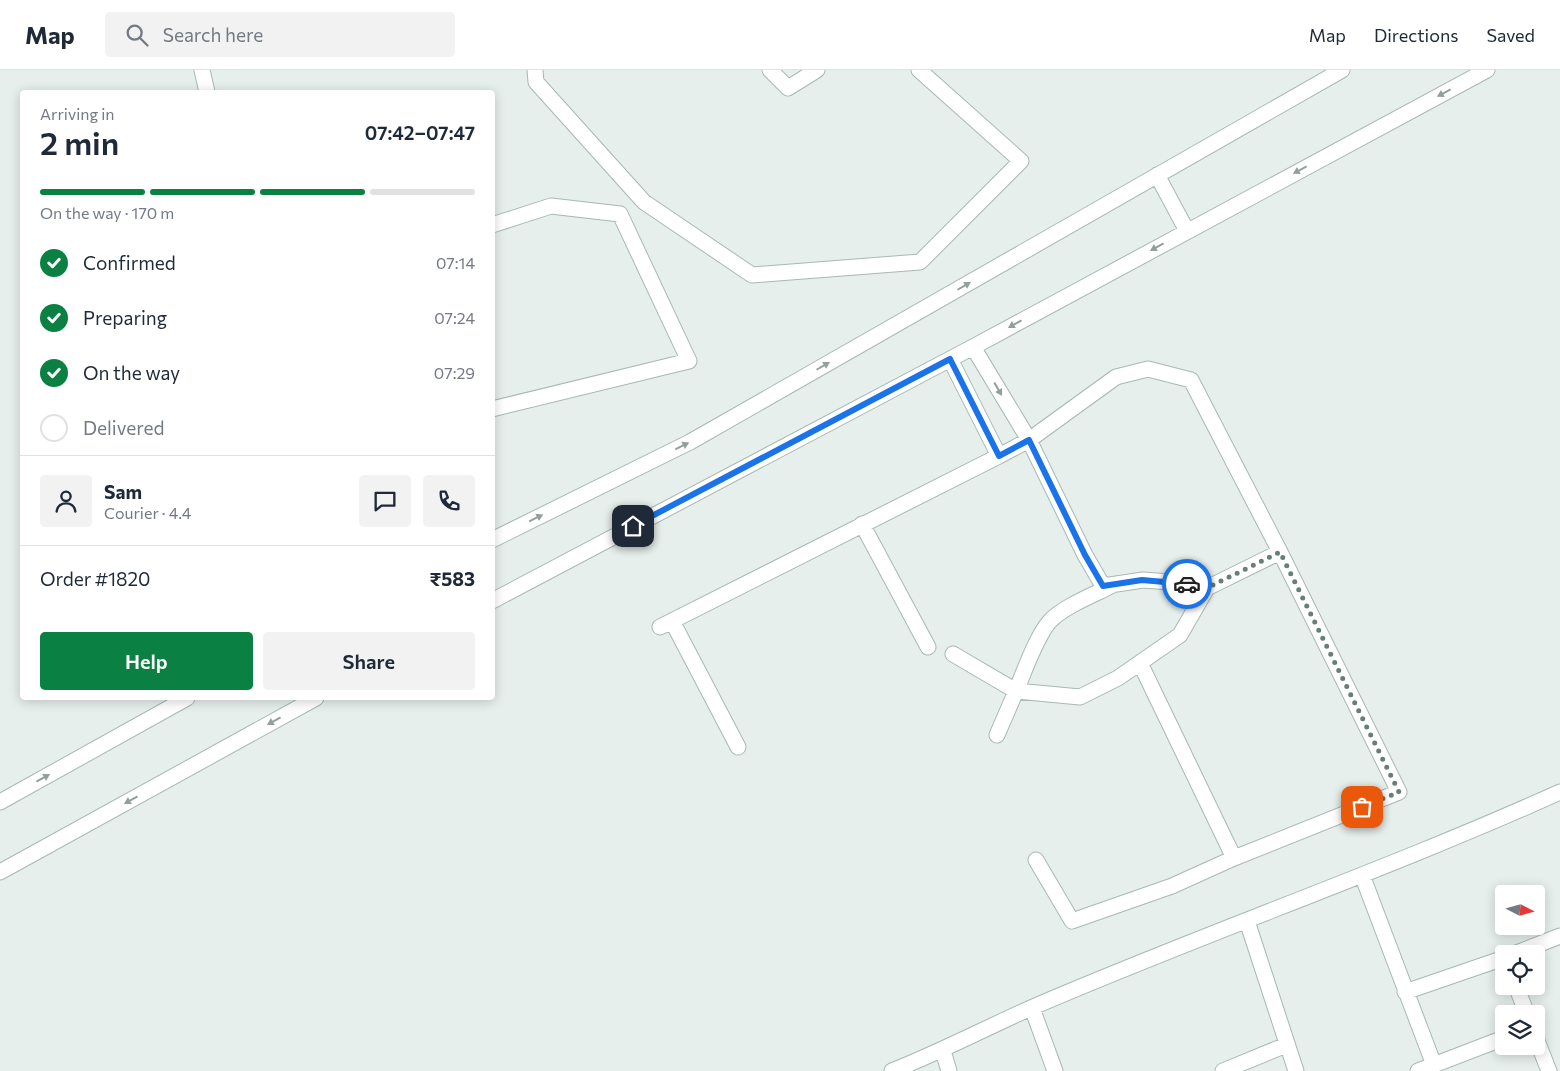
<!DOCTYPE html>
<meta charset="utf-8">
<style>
body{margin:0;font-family:Commissioner,sans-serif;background:#f2f2f3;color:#1f2937;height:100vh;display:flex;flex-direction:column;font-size:19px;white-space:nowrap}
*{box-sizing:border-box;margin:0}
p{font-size:16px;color:#747a83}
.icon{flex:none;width:28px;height:28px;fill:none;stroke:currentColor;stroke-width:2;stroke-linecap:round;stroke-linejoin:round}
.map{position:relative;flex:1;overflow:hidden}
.side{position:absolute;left:20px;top:20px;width:475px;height:610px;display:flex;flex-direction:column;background:#fff;border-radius:5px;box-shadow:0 2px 12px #0003}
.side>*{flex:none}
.needle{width:32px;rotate:96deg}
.fabs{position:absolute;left:1495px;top:815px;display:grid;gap:10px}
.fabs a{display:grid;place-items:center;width:50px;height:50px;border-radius:5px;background:#fff;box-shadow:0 2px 12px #0003;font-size:25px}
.pin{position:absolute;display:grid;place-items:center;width:42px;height:42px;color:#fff;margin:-21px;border-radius:10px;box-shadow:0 2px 8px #0006}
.courier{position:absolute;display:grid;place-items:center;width:50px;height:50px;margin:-25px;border:4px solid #1a73e8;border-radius:50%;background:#fff;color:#222;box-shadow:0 1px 6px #0007}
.head em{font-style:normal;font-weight:600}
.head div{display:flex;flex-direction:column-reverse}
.head{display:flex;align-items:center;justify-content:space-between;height:85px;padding:0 20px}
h1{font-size:32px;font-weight:600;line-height:38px}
.bar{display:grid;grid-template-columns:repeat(4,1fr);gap:8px 5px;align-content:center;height:60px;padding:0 20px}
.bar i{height:6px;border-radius:4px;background:#e0e1e3}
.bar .selected{background:#0b8043}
.bar p{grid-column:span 4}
.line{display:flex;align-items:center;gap:12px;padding:0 20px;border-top:1px solid #e0e1e3}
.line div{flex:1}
.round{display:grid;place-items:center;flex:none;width:52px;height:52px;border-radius:5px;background:#f2f2f3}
ol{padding:0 20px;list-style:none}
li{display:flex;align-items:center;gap:15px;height:55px}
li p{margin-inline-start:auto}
li .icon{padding:5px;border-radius:50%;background:#0b8043;color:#fff;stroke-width:4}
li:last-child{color:#747a83}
li i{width:28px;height:28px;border:2px solid #e0e1e3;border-radius:50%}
.cta{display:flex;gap:10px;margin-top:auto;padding:10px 20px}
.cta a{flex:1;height:58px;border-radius:5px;background:#0b8043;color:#fff;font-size:20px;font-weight:600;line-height:58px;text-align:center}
.cta a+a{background:#f2f2f3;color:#1f2937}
header{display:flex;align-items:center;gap:30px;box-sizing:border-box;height:70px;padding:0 25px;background:#fff;border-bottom:1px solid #e0e1e3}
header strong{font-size:24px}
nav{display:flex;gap:28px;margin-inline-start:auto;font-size:18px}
.search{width:350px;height:45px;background:#f2f2f3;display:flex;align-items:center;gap:12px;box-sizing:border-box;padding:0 18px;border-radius:5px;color:#747a83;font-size:19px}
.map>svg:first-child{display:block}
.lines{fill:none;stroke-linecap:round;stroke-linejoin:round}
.minor-casing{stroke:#a8b8b2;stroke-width:17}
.minor{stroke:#fff;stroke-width:15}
.oneway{fill:#92a09c}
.done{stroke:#687f78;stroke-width:5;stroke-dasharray:0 9}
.route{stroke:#1a73e8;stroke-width:6}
</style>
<header>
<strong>Map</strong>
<div class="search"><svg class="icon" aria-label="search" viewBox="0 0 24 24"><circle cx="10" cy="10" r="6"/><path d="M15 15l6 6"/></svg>Search here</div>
<nav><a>Map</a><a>Directions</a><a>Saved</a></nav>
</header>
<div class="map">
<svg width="1560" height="1001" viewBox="0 0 1560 1001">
<rect width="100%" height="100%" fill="#e6efeb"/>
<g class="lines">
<g class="minor-casing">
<path id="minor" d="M202,0l5,22
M535,0l1,12 108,120 108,73 168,-13 101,-101 -102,-91
M770,0l18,18 29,-18
M1157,105l30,56
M492,155l59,-19 69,8 69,147 -197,48
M973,277l56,93 56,115 18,31 40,-6 41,3 23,5 73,-36
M950,289l49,97
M862,454l66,123
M492,470l198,-98 652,-372
M1111,516c-18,9 -48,21 -61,35 -13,14 -26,51 -34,70l64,6 38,-19 62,-43 27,-47
M492,531l481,-254 514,-277
M672,551l66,126
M660,557l339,-171 30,-16 87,-63 32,-8 43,11 89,172 119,240 -165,66 -62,28 -100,35 -36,-61
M953,584l63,37 -19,44
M1140,593l94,195
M0,732l187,-104
M0,802l316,-174
M1362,805l72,190
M1247,851l49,150
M1514,884l46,-18
M1516,916l11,28
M1405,922l99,-34
M1032,938l23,63
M1536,968l13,33
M943,981l6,20
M892,1001c48,-19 94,-43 141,-64 174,-75 354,-137 527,-215
M1223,1001l63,-26
M1418,1001l86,-33"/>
</g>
<use href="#minor" class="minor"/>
</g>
<defs><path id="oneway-solid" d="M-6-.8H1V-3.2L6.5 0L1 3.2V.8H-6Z" transform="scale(1.25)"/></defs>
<g class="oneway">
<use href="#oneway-solid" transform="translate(1444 23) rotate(152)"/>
<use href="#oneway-solid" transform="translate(1300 100) rotate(152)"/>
<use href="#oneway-solid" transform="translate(1157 177) rotate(151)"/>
<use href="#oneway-solid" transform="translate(964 216) rotate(-30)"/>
<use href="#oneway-solid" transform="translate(1015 254) rotate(151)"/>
<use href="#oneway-solid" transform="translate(823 296) rotate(-30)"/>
<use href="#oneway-solid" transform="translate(998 319) rotate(60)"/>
<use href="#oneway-solid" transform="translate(682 376) rotate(-26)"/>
<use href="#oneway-solid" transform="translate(536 448) rotate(-26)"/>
<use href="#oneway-solid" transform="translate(274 651) rotate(151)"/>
<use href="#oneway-solid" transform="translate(43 708) rotate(-29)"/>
<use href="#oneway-solid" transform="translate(131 730) rotate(151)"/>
</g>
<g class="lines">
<path class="done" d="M1187,514l20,4 73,-36 119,240 -37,15"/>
<path class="route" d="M633,456l317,-167 49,97 30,-16 56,115 18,31 39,-6 45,4"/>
</g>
</svg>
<div class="fabs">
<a><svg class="needle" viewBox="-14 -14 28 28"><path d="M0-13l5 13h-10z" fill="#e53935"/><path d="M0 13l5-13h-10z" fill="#747a83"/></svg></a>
<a><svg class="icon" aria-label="locate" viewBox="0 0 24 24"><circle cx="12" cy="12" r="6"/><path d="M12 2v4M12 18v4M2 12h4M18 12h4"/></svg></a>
<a><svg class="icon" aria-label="layers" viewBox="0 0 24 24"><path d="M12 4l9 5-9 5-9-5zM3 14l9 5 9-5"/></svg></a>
</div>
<div class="pin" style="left:1362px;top:737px;background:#ea580c"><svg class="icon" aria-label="bag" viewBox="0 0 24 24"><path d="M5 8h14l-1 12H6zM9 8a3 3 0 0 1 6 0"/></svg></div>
<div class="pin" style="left:633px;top:456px;background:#1f2937"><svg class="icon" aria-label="home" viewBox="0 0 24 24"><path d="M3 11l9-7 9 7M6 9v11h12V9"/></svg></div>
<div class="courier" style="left:1187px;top:514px"><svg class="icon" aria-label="car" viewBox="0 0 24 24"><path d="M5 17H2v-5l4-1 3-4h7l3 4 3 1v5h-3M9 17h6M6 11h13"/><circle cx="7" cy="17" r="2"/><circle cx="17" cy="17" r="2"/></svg></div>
<section class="side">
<div class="head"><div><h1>2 min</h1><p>Arriving in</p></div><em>07:42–07:47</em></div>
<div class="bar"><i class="selected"></i><i class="selected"></i><i class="selected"></i><i></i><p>On the way · 170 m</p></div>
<ol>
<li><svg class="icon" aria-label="check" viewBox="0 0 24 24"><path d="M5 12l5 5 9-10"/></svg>Confirmed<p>07:14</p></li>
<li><svg class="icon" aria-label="check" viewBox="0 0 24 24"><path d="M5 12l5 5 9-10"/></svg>Preparing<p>07:24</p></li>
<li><svg class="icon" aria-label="check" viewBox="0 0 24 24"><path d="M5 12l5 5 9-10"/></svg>On the way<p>07:29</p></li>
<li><i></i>Delivered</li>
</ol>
<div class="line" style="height:90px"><a class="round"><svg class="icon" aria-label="person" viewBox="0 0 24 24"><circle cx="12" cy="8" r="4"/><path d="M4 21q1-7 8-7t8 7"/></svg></a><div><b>Sam</b><p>Courier · 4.4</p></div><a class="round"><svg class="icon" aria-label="chat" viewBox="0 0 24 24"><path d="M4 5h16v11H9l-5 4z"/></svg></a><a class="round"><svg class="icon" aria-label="phone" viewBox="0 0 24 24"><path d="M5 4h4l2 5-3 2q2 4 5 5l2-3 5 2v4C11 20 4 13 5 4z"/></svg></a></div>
<div class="line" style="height:65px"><div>Order #1820</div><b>₹583</b></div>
<div class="cta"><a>Help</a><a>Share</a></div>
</section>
</div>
